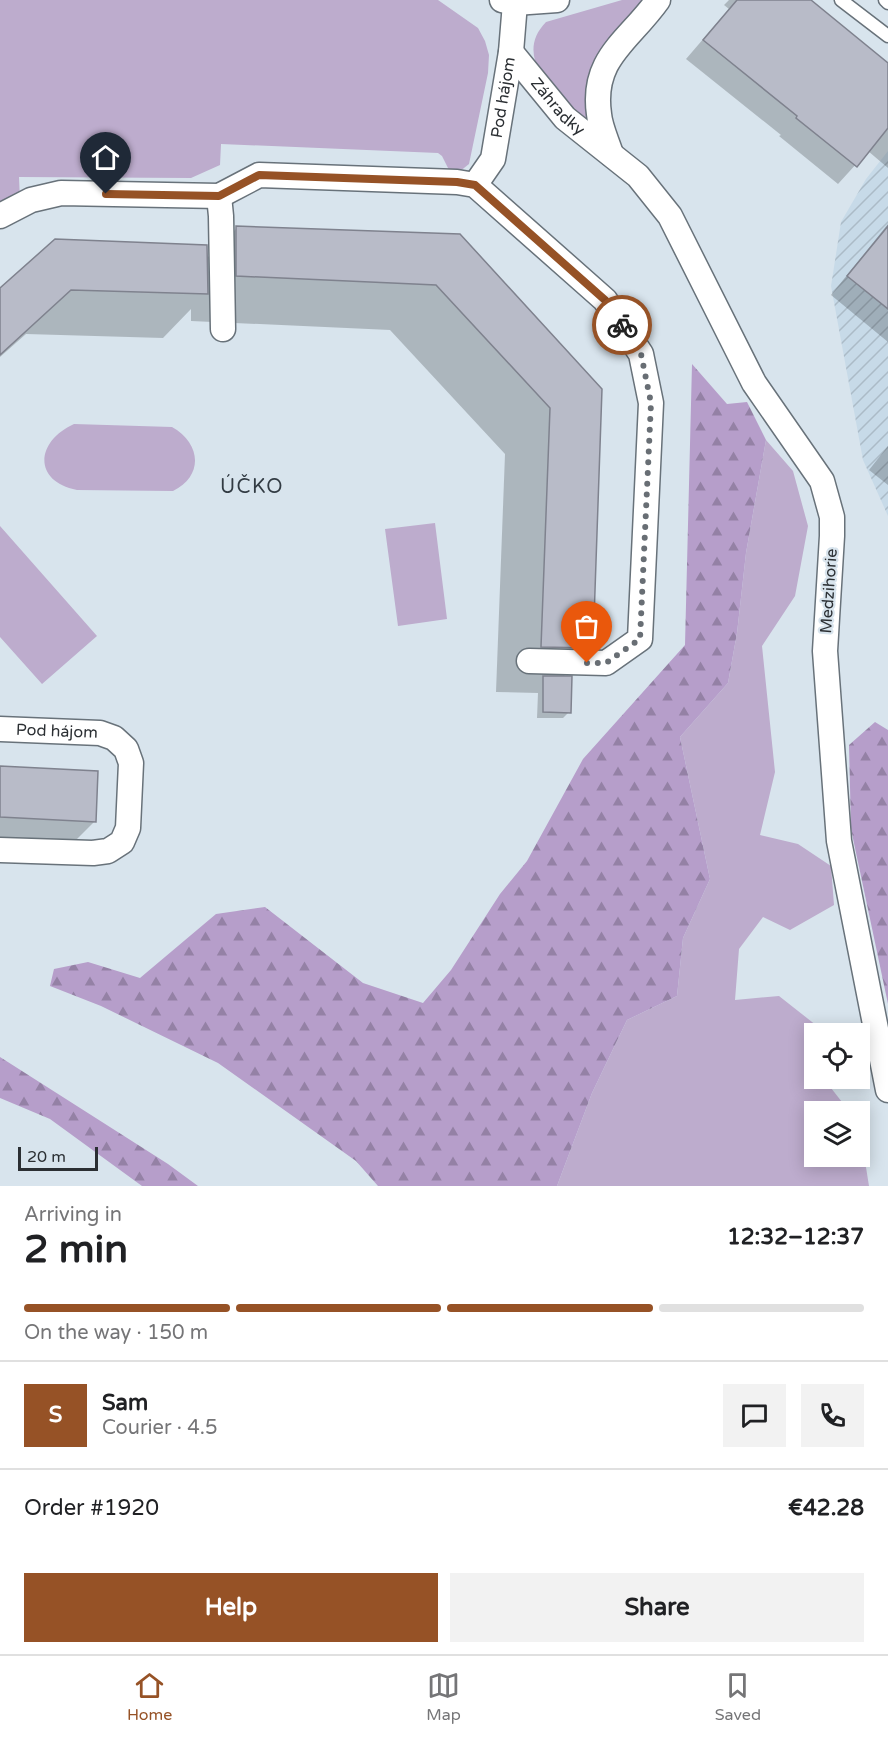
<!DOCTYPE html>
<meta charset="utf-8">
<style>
body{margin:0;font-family:"Varela Round",sans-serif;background:#f2f2f2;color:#202124;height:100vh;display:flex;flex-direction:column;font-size:22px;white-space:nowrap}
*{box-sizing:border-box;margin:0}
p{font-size:20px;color:#757577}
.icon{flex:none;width:33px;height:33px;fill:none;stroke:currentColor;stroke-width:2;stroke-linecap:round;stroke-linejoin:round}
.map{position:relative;height:1186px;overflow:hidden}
.sheet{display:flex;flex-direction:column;background:#fff;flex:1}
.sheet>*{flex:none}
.controls{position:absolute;left:804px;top:1023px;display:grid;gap:12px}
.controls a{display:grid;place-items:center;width:66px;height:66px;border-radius:0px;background:#fff;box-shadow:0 3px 15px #0003;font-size:30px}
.scale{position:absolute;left:18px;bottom:15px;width:80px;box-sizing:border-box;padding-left:6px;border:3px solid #2b2f33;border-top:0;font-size:16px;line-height:21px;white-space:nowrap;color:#2b2f33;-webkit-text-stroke:4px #d8e4ed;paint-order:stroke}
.pin{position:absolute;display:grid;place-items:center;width:51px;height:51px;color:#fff;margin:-62px -26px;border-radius:50% 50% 50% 0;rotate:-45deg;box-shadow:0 0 6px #0007}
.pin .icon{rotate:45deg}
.courier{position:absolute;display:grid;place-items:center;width:60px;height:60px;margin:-30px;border:4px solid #965226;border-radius:50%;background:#fff;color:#222;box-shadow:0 2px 8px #0007}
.summary em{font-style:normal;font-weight:700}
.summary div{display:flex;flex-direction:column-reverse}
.summary{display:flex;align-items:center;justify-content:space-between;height:102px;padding:0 24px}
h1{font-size:39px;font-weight:700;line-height:45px}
.bar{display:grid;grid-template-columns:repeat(4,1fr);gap:9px 6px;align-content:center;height:72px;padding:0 24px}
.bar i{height:8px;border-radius:4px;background:#e0e0e0}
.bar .on{background:#965226}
.bar p{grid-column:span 4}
.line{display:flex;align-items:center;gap:15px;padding:0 24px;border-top:2px solid #e0e0e0}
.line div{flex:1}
.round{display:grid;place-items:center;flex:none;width:63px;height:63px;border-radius:0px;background:#f2f2f2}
.primary-button{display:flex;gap:12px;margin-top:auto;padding:12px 24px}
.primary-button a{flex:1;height:69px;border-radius:0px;background:#965226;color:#fff;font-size:24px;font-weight:700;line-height:69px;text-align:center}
.primary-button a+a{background:#f2f2f2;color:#202124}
.dock{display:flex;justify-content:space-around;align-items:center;height:84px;border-top:2px solid #e0e0e0;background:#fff;font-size:16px;color:#757577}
.dock a{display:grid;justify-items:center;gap:3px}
.dock .on{color:#965226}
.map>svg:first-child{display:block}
.industrial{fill:url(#industrial-furrows)}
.green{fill:#bdaccd}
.forest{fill:url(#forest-firs)}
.shadow{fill:#0003}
.building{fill:#b8bbc8;stroke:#7f828e;stroke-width:1.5}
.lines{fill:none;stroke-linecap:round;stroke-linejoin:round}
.lane-casing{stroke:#68727a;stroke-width:15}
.street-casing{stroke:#68727a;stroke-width:27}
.lane{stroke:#fff;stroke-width:12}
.street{stroke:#fff;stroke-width:24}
.done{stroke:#686e74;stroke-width:6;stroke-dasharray:0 10.8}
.route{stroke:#965226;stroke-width:8}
.labels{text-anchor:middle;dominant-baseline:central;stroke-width:4.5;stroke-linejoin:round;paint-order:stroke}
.street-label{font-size:16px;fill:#2b2f33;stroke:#d8e4ed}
.quarter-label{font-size:20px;letter-spacing:1.5px;fill:#323b43;stroke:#d8e4ed}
</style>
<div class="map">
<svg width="888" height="1186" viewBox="0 0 888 1186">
<defs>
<pattern id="industrial-furrows" width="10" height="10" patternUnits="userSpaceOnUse" patternTransform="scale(1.5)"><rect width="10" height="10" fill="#c7dae8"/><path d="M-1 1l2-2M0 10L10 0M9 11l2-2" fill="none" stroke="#abbbc7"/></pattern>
<pattern id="forest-firs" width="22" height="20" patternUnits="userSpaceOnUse" patternTransform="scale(1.5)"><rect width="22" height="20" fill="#b69eca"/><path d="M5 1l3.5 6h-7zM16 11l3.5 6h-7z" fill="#9481a5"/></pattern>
</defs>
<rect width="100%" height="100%" fill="#d8e4ed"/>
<path class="industrial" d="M888,151v365l-25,-56 -32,-174 10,-64 25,-43z"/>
<path class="green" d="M0,0h438l40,28 7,13 4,14 -1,18 -19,91 -10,8h-9l-8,-16 -4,-3 -217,-9 -1,21 -29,13 -172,-1 1,24 -20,10z
M622,0h30l-61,73 -5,26 1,15 6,16c-27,-27 -85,-69 -47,-108z
M74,424l98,3c29,16 32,49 1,64l-96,-1c-45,-9 -41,-49 -3,-66z
M766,440l27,31 15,55 -13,70 -33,50 13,126 -15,63 38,9 33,22 3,39 -44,25 -27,-13 -24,32 -4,51 44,-4 47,37 -12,1v44l10,1 25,32 -35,1v44h46v-26l9,56h-312l35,-93 35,-73 50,-24 6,-58 27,-59 -30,-142 48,-54 9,-50 9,-80z
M435,523l12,96 -49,7 -13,-97z
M0,526l97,110 -55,48 -42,-47z"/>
<path class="forest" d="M692,364l35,40 20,-2 19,38 -20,113 -9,80 -9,50 -48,54 30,142 -27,59 -6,58 -50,24 -35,73 -35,93h-179l-22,-25 -138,-98 -117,-57 -51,-20 4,-17 34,-7 52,16 76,-64 49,-7 98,76 60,20 28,-33 49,-76 27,-33 56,-102 102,-114z
M875,722l13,8v274l-37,-175 -2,-84z
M0,1057l168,107 30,22h-56l-92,-67 -50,-21z"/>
<path class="shadow" d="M729,0h80l79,65v103l-20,-17 -30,33 -59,-48 2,-1 -95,-76 43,-50 -5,-4z
M888,224v118l-57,-47z
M237,228l223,8 141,154 -10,258 -29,30 7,34 -6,6h-26l1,-25 -42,-1 9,-238 -115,-124 -199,-9v-12l-28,29 -137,-4 -26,23v-66l206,-32z
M888,446v39l-19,-15z
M0,768l95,53 -33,33 -62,-3z"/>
<path class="building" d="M737,0h74l77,63v65l-31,39 -61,-49 1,-2 -94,-76z
M236,226l224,8 142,155 -9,259 -52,-1 9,-239 -114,-123 -200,-9z
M888,226v83l-41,-33z
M55,239l152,6 1,49 -137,-4 -71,65v-67z
M543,676h29l-1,37 -28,-1z
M0,766l98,5 -2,51 -96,-5z"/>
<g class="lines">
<g class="lane-casing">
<path id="lane" d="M841,0l47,36
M885,0l3,3"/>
</g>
<g class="street-casing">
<g id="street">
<path d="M502,0l13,3 42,-3"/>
<path id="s1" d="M511,52l54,66 73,58 32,40 84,167 68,98 10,36v19l-7,115 14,190 49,249"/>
<path d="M611,154c-4,-13 -11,-27 -12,-40 -8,-56 30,-73 59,-114"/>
<path id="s2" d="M475,185l18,-26 18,-107 4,-49"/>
<path d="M219,196l2,20 2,113"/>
<path d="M0,216l31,-16 30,-7 158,3 40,-21 198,7 18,3 130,115 36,54 10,49 -11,236 -34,24 -77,-2"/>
<path id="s3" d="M0,729l100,4 14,5 12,11 5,14 -3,65 -6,14 -14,9 -15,2 -93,-3"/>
</g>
</g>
<use href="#lane" class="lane"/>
<use href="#street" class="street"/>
</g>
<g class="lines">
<path class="done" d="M587,663h19l34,-24 11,-236 -10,-49 -19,-29"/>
<path class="route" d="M106,194l113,2 40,-21 198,7 18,3 130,115 17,25"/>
</g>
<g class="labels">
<g class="street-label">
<text stroke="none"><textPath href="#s2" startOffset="94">Pod hájom</textPath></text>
<text stroke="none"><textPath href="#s1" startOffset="72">Záhradky</textPath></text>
<text transform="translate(829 591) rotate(-86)">Medzihorie</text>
<text stroke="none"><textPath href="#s3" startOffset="57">Pod hájom</textPath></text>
</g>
<g class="quarter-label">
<text x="252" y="487">ÚČKO</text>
</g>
</g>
</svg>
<div class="controls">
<a><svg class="icon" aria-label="locate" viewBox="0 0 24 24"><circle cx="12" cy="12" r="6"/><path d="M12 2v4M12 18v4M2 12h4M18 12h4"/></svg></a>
<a><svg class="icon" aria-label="layers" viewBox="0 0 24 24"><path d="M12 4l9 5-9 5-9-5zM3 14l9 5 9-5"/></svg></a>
</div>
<div class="scale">20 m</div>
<div class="pin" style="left:587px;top:663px;background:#ea580c"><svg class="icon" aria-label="bag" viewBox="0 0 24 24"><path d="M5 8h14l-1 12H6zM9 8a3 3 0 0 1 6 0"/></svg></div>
<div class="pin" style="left:106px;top:194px;background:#1f2937"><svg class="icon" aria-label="home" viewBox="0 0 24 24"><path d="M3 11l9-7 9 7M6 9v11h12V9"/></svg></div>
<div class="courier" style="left:622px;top:325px"><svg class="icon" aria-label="bike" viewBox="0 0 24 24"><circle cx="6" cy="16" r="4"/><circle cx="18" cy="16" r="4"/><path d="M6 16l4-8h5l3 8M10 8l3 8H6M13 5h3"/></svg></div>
</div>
<section class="sheet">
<div class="summary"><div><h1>2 min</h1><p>Arriving in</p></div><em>12:32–12:37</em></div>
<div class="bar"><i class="on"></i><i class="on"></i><i class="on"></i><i></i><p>On the way · 150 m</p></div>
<div class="line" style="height:108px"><b class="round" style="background:#965226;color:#fff">S</b><div><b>Sam</b><p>Courier · 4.5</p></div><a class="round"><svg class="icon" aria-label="chat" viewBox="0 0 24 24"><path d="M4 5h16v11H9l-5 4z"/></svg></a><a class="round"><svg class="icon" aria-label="phone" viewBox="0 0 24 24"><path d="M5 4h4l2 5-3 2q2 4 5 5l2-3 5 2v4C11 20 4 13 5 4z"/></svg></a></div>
<div class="line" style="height:78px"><div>Order #1920</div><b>€42.28</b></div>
<div class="primary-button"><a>Help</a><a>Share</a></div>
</section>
<nav class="dock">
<a class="on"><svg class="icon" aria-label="home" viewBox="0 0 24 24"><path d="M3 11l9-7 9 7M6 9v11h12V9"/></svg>Home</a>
<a><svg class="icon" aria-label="map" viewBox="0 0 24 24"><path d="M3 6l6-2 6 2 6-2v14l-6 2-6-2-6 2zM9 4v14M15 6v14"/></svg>Map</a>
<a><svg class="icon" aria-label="saved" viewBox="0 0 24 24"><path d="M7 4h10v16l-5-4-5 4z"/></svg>Saved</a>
</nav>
